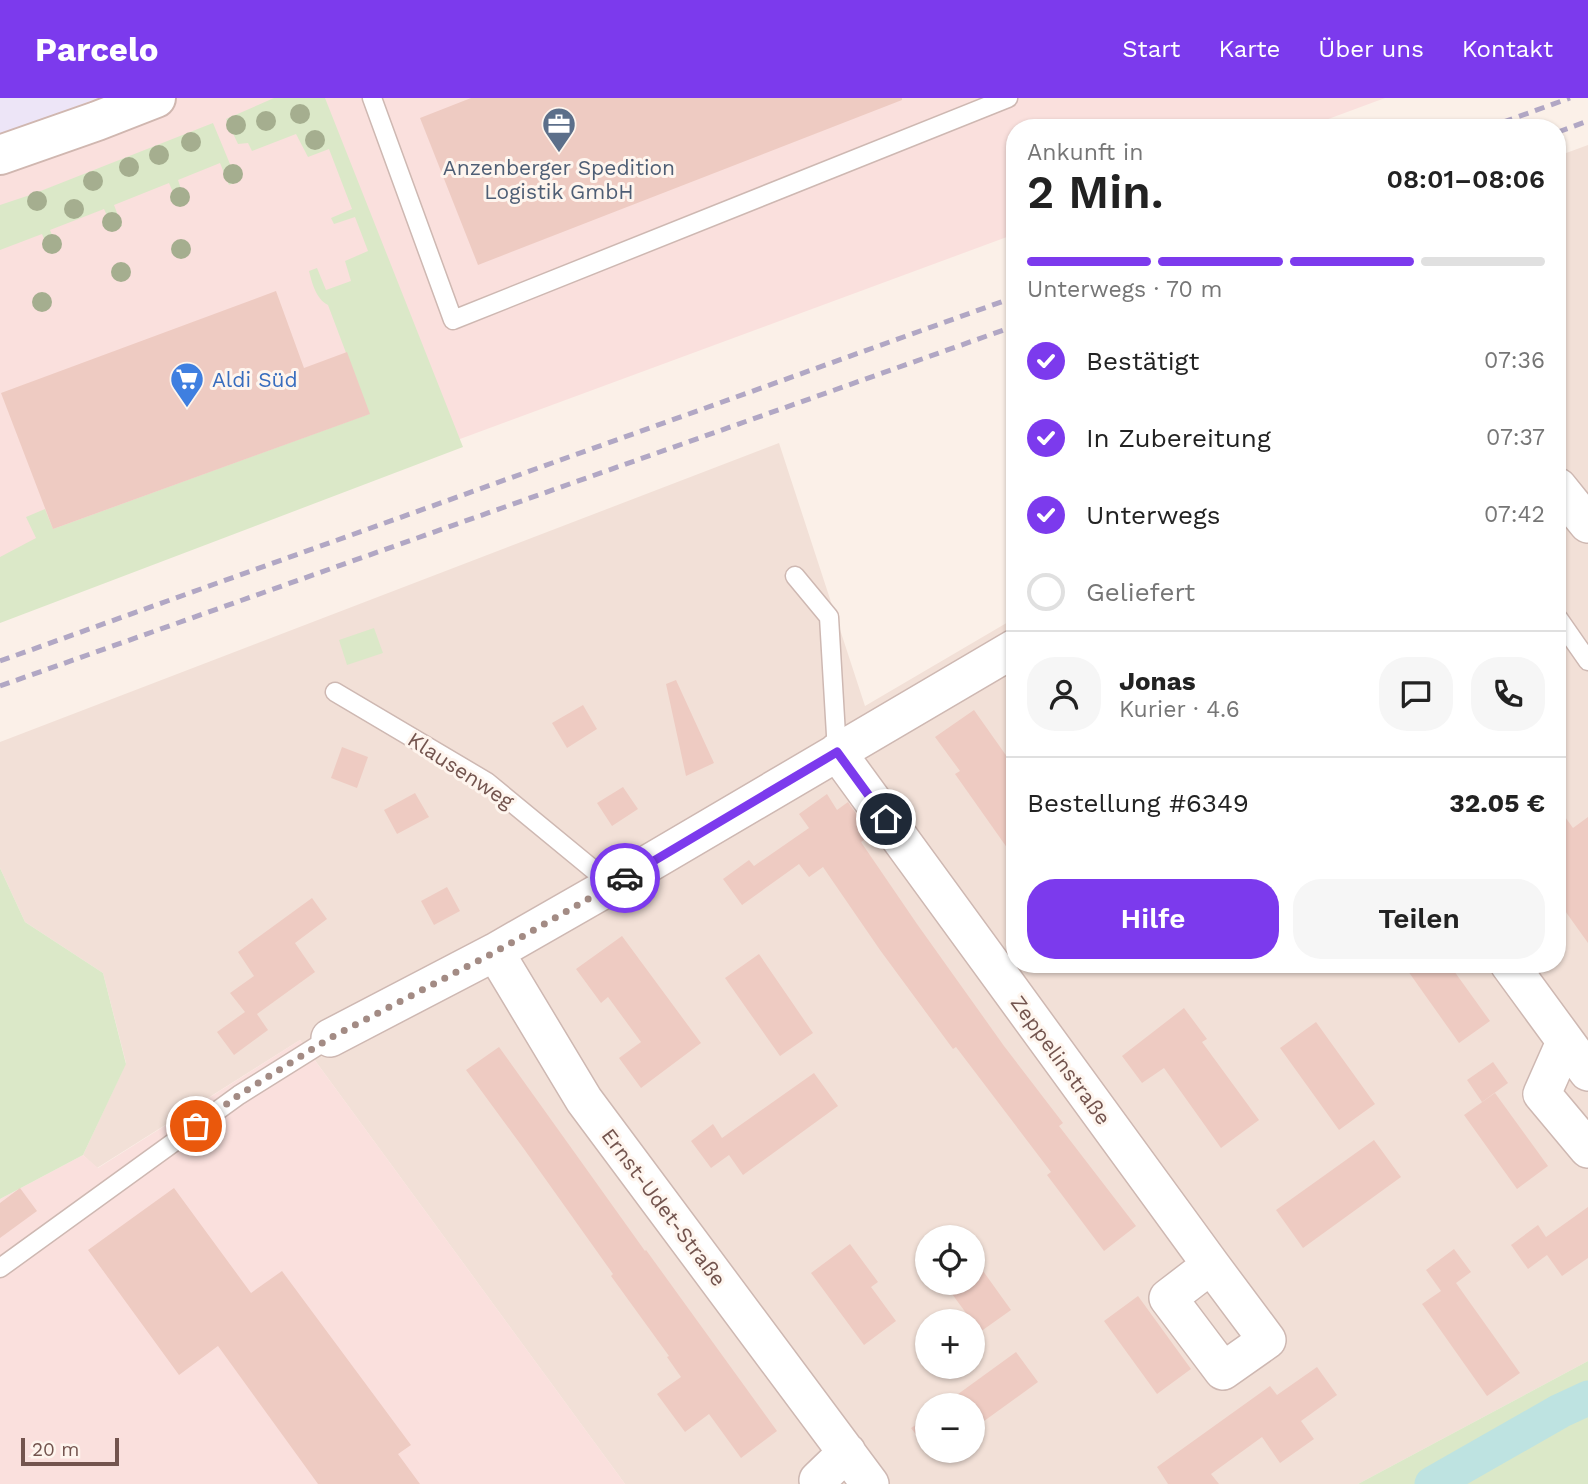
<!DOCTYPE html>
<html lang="de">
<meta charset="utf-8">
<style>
body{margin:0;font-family:"Work Sans",sans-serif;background:#f6f6f6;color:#222;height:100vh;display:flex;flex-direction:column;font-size:26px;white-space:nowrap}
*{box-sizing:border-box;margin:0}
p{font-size:23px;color:#767676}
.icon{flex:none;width:38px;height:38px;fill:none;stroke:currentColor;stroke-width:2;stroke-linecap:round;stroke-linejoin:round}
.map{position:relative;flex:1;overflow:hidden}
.details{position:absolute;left:1006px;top:21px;width:560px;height:854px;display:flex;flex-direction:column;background:#fff;border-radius:28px;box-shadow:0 2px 5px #0004}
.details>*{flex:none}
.controls{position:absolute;left:915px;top:1127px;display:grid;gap:14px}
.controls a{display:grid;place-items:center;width:70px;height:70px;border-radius:50%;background:#fff;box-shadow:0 2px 5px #0004;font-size:35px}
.scale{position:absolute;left:21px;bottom:18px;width:98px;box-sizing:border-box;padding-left:7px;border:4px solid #73544e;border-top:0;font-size:19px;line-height:24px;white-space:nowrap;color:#73544e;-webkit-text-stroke:5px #fef5ee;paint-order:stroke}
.pin{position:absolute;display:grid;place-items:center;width:60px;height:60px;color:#fff;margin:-30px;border:4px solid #fff;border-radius:50%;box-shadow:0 2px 7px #0007}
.courier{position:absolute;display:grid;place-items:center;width:70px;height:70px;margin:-35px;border:5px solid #7c3aed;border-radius:50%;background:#fff;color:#222;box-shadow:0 2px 9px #0007}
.head em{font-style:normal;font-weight:600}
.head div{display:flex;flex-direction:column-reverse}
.head{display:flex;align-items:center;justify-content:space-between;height:119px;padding:0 21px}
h1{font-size:46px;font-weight:600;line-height:52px}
.bar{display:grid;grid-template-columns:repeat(4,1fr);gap:10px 7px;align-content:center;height:84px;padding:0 21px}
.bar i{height:9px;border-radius:5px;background:#e0e0e0}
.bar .active{background:#7c3aed}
.bar p{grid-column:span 4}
.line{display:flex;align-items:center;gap:18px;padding:0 21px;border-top:2px solid #e0e0e0}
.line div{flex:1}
.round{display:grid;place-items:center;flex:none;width:74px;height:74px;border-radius:28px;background:#f6f6f6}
ol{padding:0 21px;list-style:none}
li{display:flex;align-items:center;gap:21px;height:77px}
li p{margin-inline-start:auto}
li .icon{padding:7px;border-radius:50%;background:#7c3aed;color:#fff;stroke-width:4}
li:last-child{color:#767676}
li i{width:38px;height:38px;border:4px solid #e0e0e0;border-radius:50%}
.action{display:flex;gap:14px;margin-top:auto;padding:14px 21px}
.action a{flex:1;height:80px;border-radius:28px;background:#7c3aed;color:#fff;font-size:28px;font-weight:600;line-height:80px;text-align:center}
.action a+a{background:#f6f6f6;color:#222}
header{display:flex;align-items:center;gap:42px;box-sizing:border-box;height:98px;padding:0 35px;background:#7c3aed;color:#fff}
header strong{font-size:33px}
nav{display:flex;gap:38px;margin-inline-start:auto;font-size:24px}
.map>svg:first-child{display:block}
.residential{fill:#f2e0d7;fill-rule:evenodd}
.commercial{fill:#fae0dd}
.education{fill:#ede5f7}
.green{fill:#dbe8c8}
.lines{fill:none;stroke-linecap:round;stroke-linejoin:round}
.canal{stroke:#bee3e1;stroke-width:35}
.building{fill:#eecbc2}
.lane-casing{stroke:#ceb8b2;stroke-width:21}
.street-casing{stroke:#ceb8b2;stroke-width:40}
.secondary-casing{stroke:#d0b7b0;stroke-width:42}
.lane{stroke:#fff;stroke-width:18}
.street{stroke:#fff;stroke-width:37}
.secondary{stroke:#fff;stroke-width:38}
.rail{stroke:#b1a7c4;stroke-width:5;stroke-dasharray:10 7;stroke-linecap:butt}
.tree{fill:#a5ae8f}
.done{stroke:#a38b84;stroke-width:7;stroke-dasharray:0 12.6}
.route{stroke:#7c3aed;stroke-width:9}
.labels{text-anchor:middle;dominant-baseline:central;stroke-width:6;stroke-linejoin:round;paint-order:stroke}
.service-label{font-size:21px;fill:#4e5e75;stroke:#fef5ee}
.shop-label{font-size:21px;fill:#366cbe;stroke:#fef5ee;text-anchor:start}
.street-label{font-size:21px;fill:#73544e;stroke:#fef5ee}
</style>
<header>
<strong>Parcelo</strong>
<nav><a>Start</a><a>Karte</a><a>Über uns</a><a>Kontakt</a></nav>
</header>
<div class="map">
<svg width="1588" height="1386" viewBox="0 0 1588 1386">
<rect width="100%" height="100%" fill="#fbf0e8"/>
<path class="residential" d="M1588,47v1216l-230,123h-733l-325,-444 -203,128 -14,-13 43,-92 -23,-90 -78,-51 -25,-54v-126l779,-299 86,263 150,-88v346h543v-808zM928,1139h45v46h-45zM928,1223h45v46h-45zM928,1307h45v46h-45z"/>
<path class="commercial" d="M99,0h1286l-81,30h-289v106l-1015,375v-475z
M300,942l325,444h-625v-285l83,-44 15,13z"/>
<path class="education" d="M0,0h99l-99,36z"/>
<path class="green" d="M274,0h51l138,349 -463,176v-66l36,-19 -10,-21 19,-8 8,20 316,-115 -41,-109c-12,-6 -16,-22 -19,-34l8,-3 9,22 25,-9 -6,-20 23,-10 -13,-34 -21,7 -3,-6 21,-9 -23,-60 -21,8 -12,-23 -44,17 -4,-8 -10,1 -12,-25z
M213,25l24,58 -8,4 -9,-22 -42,17 7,21 -7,3 -9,-21 -55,22 8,21 -9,3 -9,-20 -54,21 8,20 -8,3 -8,-19 -42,16v-45l33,-11z
M374,530l9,25 -36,12 -8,-25z
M0,770l25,54 78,51 23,91 -43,91 -83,44z
M1588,1263v123h-230z"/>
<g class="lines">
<path class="canal" d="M1432,1386l128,-73 28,-13"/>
</g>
<path class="building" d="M471,0h431v2l-424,165 -58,-147z
M276,193l28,77 43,-16 23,62 -317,115 -52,-136z
M676,582l38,83 -28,13 -20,-92z
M583,607l14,24 -30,19 -15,-25z
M974,612l41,58v91l-60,-85 5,-3 -25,-34z
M342,649l26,10 -11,31 -26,-10z
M623,689l15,22 -26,17 -15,-23z
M415,695l14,24 -32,17 -13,-24z
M827,696l10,16 11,-8 23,33 -10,7 56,82 87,122 59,77 -4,3 77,100 -32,25 -57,-76 4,-3 -95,-125 -3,2 -73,-99 -57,-83 -14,10 -10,-13 -57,41 -19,-26 26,-19 5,6 55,-38 -10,-14z
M1558,709l15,21 15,-11v126l-30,-42z
M447,789l13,24 -26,14 -13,-24z
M312,800l15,21 -32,24 20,29 -58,42 11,16 -34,25 -17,-23 28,-20 -15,-19 24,-17 -16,-24z
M622,838l79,107 -60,45 -22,-30 22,-16 -33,-45 -7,6 -25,-34z
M759,856l54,79 -33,23 -55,-78z
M1403,866h46l41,57 -31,22z
M1184,910l23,31 -5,3 57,78 -38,28 -57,-80 -22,15 -20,-27z
M1316,924l59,82 -36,26 -59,-82z
M499,949l146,204 1,-1 131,181 -36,27 -32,-44 -24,18 -28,-38 24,-17 -14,-20 2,-1 -58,-80 2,-2 -89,-125 -58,-79z
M1493,964l15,21 -26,19 -15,-22z
M814,975l24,33 -95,69 -14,-20 -18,13 -20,-27 22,-17 9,14z
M1495,995l53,73 -31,23 -53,-74z
M1374,1042l27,37 -98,71 -27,-38z
M20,1090l17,23 -37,27v-35z
M174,1090l77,105 31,-22 129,174 -13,9 22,30h-102l-100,-138 -39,29 -91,-125z
M1588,1109v51l-26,18 -15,-21 -19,14 -17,-24 27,-20 8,12z
M850,1146l28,38 -7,5 25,34 -32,24 -53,-72z
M1454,1151l17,23 -15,11 64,90 -33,23 -65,-92 19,-13 -15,-21z
M973,1159l38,53 -31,22 -36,-49h29z
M1138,1198l53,73 -34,25 -53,-73z
M1016,1254l22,30 -65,47v-24h-30z
M1317,1269l20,28 -36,26 13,18 -34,24 -18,-26 -51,37 8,10h-51l-11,-17 113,-81 7,9z
M928,1319v33l-17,-22z"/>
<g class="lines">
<g class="lane-casing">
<path id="lane" d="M372,0l81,222 555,-222
M795,478l34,41 8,135
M1558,520l30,43
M335,594l152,90 125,103
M0,1170l239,-173 91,-57"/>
</g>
<g class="street-casing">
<path id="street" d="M1558,389l30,37
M837,654l374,513 56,75 -44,31 -55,-73 43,-33
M495,854l89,148 286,384
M1509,866l79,108
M330,940l165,-86 117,-67 403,-237
M1565,944l-23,52 46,55
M820,1386l-2,-4 29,-28"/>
</g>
<g class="secondary-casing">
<path id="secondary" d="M0,57l97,-34 59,-23"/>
</g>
<use href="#lane" class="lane"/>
<use href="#street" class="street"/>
<use href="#secondary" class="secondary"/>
<path class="rail" d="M1487,30l83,-30
M1558,34l30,-11
M0,563l1015,-364
M0,588l1015,-360"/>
</g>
<g class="tree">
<circle cx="300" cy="16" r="10"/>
<circle cx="266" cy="23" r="10"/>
<circle cx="236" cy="27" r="10"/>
<circle cx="315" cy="42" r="10"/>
<circle cx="191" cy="44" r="10"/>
<circle cx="159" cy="57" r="10"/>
<circle cx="129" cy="69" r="10"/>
<circle cx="233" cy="76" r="10"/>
<circle cx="93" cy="83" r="10"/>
<circle cx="180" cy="99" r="10"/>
<circle cx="37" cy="103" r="10"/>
<circle cx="74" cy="111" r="10"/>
<circle cx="112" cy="124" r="10"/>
<circle cx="52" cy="146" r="10"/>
<circle cx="181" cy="151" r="10"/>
<circle cx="121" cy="174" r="10"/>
<circle cx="42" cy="204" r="10"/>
</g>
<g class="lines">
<path class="done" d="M196,1028l43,-31 91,-57 165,-86 130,-74"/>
<path class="route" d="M625,780l212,-126 49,67"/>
</g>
<defs>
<g id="office-pin" transform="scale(1.75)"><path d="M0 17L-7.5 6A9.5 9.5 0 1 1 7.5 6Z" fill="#5c6f8a" stroke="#fef5ee"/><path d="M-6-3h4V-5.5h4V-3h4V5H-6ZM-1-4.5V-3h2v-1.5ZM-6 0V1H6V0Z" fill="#fff"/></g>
<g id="supermarket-pin" transform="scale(1.75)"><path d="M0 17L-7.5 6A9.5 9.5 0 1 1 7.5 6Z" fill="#3f7fe0" stroke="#fef5ee"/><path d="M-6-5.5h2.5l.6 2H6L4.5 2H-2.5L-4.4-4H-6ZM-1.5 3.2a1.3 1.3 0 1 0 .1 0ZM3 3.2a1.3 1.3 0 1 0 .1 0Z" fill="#fff"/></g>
</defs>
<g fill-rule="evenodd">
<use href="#office-pin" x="559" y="26"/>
<use href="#supermarket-pin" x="187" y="281"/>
</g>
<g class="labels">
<g class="service-label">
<text x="559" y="69">Anzenberger Spedition<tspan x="559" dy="24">Logistik GmbH</tspan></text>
</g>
<g class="shop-label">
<text x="212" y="281">Aldi Süd</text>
</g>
<g class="street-label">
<text transform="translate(461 672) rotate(33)">Klausenweg</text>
<text transform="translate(1061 962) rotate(54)">Zeppelinstraße</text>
<text transform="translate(664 1109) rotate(53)">Ernst-Udet-Straße</text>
</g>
</g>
</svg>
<div class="controls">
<a><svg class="icon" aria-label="locate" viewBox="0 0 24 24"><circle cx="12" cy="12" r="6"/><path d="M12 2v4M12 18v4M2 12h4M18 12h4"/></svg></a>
<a>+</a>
<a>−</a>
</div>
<div class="scale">20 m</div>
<div class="pin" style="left:196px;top:1028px;background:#ea580c"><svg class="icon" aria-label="bag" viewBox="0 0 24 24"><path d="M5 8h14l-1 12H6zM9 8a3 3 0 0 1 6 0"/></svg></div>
<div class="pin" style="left:886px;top:721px;background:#1f2937"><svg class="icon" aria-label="home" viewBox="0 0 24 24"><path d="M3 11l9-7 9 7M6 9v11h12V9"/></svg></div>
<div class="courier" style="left:625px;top:780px"><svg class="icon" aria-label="car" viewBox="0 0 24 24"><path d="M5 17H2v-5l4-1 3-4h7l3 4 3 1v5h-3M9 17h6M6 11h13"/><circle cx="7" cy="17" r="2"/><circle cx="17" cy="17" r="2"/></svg></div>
<section class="details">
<div class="head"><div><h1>2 Min.</h1><p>Ankunft in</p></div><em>08:01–08:06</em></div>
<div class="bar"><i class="active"></i><i class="active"></i><i class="active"></i><i></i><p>Unterwegs · 70 m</p></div>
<ol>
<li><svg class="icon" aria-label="check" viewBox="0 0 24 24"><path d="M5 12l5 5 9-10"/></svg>Bestätigt<p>07:36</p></li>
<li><svg class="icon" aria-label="check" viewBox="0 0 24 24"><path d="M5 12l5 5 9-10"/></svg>In Zubereitung<p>07:37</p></li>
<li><svg class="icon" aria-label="check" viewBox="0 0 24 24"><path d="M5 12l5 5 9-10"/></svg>Unterwegs<p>07:42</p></li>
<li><i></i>Geliefert</li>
</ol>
<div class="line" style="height:126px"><a class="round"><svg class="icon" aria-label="person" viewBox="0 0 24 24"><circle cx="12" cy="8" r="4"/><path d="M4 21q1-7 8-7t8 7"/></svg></a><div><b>Jonas</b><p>Kurier · 4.6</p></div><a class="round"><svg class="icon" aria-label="chat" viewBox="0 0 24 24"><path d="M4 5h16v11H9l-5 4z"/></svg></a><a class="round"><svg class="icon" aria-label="phone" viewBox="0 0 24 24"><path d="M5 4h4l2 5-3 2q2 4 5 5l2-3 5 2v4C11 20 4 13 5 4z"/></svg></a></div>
<div class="line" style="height:91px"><div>Bestellung #6349</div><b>32.05 €</b></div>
<div class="action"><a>Hilfe</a><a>Teilen</a></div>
</section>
</div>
